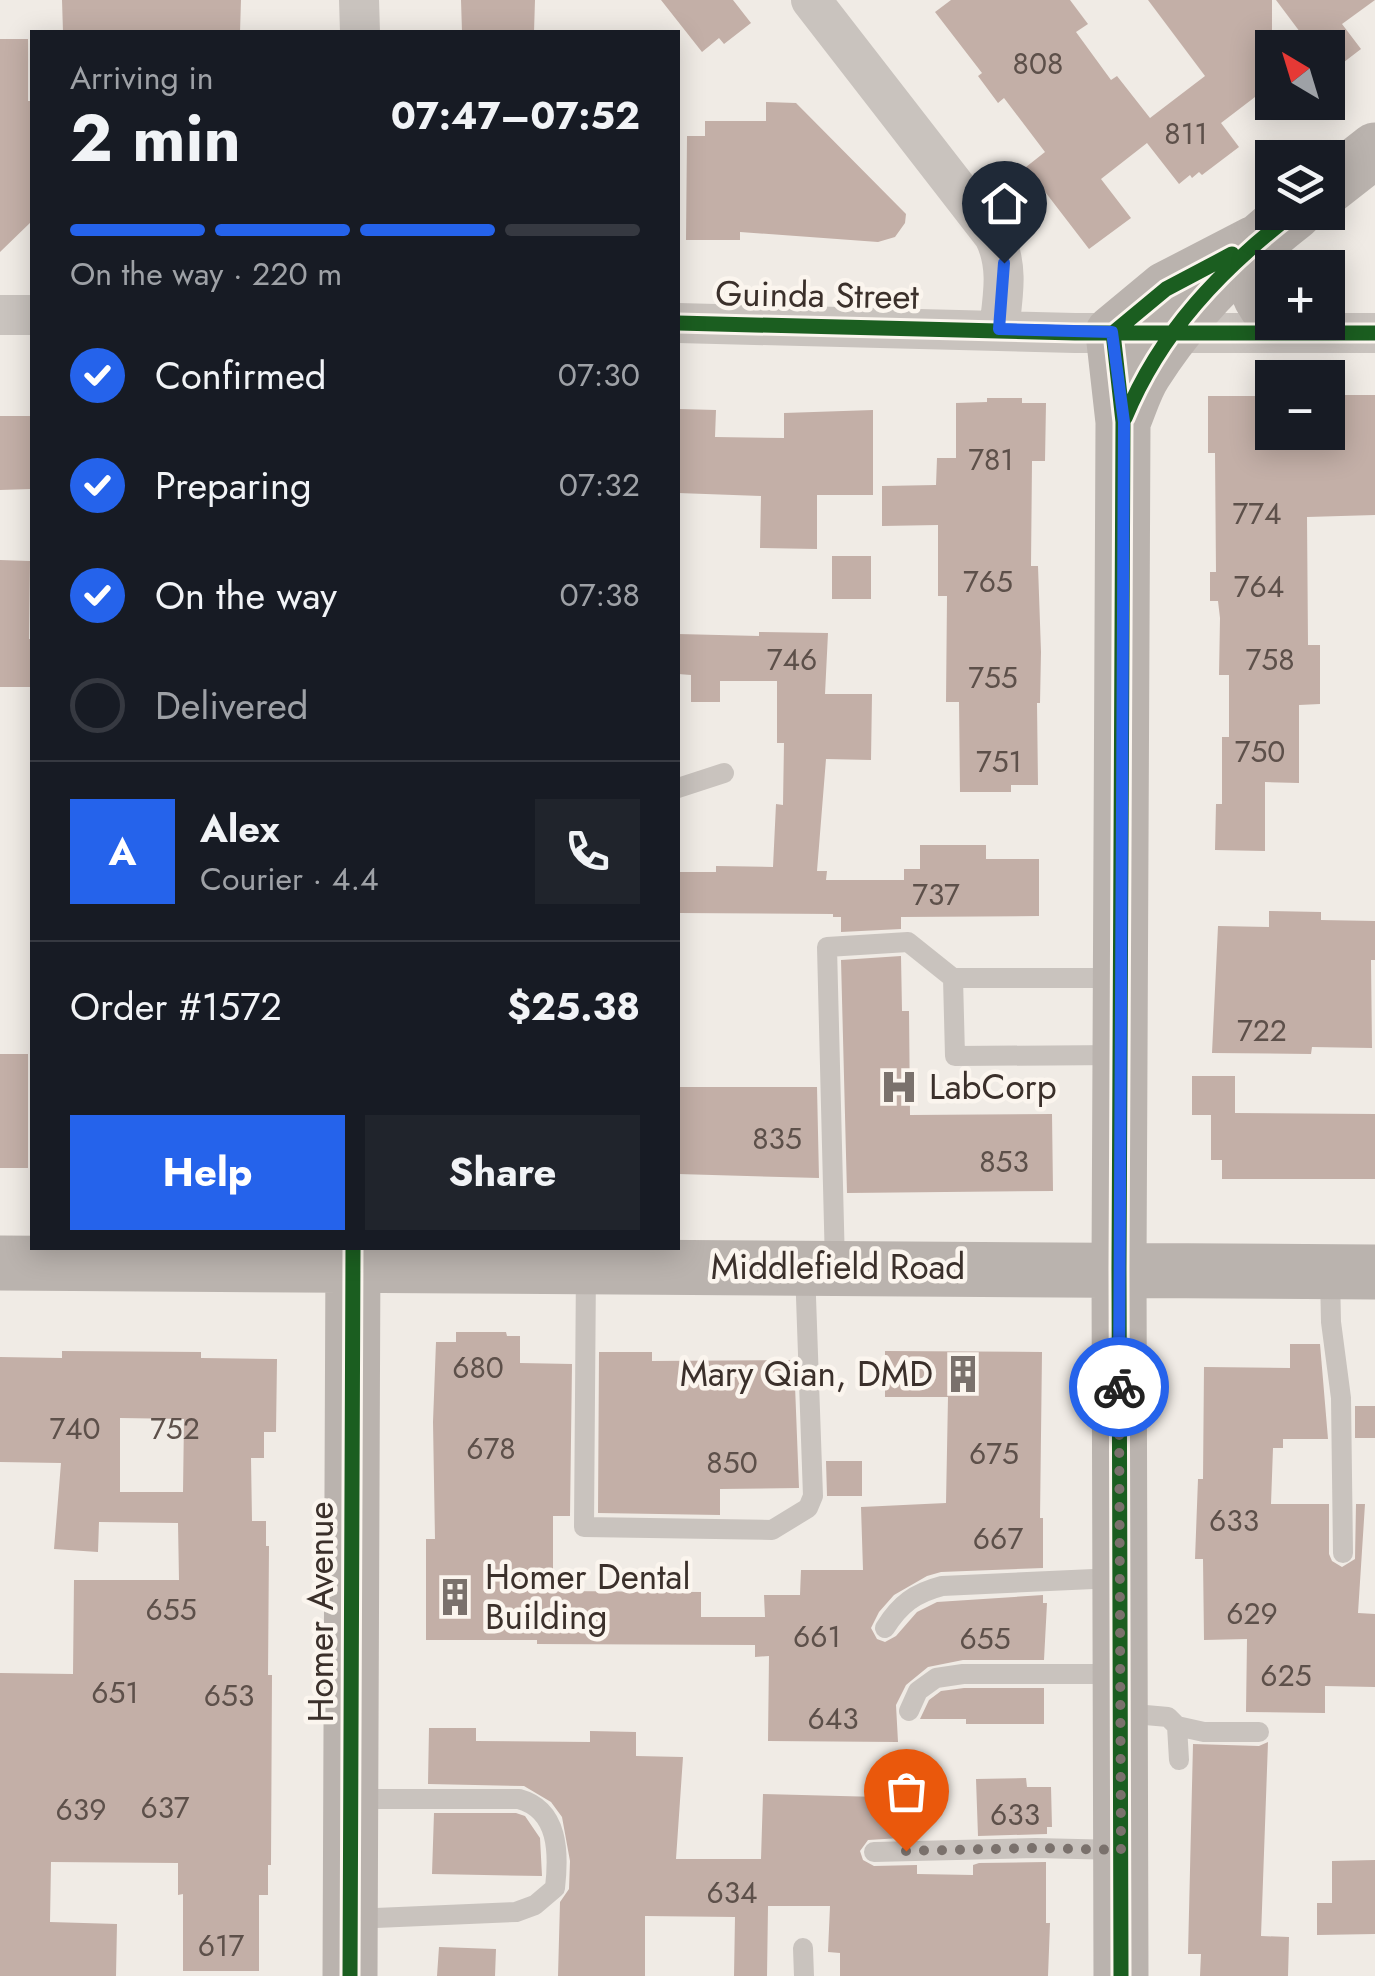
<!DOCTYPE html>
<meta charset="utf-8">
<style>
body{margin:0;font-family:Jost,sans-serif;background:#20242c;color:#f1f3f6;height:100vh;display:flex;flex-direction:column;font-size:38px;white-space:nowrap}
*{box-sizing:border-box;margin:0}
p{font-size:32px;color:#9ea1a6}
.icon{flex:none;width:55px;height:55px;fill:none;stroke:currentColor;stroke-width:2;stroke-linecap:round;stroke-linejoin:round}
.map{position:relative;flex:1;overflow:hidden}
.panel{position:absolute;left:30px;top:30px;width:650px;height:1220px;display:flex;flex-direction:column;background:#171b24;border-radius:0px;box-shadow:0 5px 25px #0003}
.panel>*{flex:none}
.needle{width:65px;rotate:322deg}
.controls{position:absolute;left:1255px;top:30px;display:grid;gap:20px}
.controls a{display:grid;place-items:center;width:90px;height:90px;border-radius:0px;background:#171b24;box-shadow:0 5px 25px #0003;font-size:50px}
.pin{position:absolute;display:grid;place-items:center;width:85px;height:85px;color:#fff;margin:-102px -42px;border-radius:50% 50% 50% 0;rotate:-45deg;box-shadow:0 0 10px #0007}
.pin .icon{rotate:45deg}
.courier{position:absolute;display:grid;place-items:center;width:100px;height:100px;margin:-50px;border:8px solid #2563eb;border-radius:50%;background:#fff;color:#222;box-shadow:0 2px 12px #0007}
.summary em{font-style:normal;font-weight:700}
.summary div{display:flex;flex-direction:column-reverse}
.summary{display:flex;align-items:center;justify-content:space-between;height:170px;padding:0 40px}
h1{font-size:65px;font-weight:700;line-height:75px}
.bar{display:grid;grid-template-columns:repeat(4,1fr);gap:15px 10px;align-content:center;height:120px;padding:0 40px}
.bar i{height:12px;border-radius:8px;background:#363941}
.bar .on{background:#2563eb}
.bar p{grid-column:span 4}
.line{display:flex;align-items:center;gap:25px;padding:0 40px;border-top:2px solid #363941}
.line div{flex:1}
.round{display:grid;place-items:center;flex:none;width:105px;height:105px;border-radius:0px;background:#20242c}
ol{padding:0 40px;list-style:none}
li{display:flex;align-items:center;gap:30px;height:110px}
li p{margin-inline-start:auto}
li .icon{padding:10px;border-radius:50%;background:#2563eb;color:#fff;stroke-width:4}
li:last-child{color:#9ea1a6}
li i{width:55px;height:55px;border:5px solid #363941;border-radius:50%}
.cta{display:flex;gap:20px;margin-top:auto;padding:20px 40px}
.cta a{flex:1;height:115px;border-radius:0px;background:#2563eb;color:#fff;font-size:40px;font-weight:700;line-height:115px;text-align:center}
.cta a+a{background:#20242c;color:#f1f3f6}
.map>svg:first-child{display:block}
.building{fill:#c3afa7;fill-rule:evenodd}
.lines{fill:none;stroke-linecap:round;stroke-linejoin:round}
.lane{stroke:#c9c3be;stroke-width:20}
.street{stroke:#c9c3be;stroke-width:40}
.secondary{stroke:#bab3ae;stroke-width:55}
.cycleway-casing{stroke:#fbf5ee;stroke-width:21}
.cycleway{stroke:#1b5e20;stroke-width:15}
.done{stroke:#7a716c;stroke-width:10;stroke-dasharray:0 18}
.route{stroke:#2563eb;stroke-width:12}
.labels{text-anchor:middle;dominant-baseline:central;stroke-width:9;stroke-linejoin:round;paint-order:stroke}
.number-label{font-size:30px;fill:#5d504a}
.street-label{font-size:35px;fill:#3b302b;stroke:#fbf5ee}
.poi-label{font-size:35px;fill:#3b302b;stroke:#fbf5ee;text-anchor:start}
</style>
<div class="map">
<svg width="1375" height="1976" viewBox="0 0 1375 1976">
<rect width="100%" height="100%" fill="#f0ebe5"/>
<path class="building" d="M62,0h179l-1,32h-177z
M461,0h74l-1,32h-72z
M661,0h72l18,23 -27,21 -5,-6 -17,14z
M951,0h119l18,24 -12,8 35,48 6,-4 33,42 55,-42 -57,-76h124v84l-51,39 18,24 -37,28 -3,-3 -7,6 -2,-3 -11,9 -32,-41 -46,36 30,39 -42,31 -63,-82 19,-15 -41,-54 -6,5 -20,-27 4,-3 -47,-61z
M1276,0h99l-33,24 19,25 -30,23 -3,-4v-20h-16z
M0,39h28v62h4v120l-32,31z
M766,102l30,1 110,111 -1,9 -10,14 -17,5 -138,-10v8h-54l1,-104h18v-15h61z
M1328,395h47v120l-68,2 1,128h12v59l-21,1v78l-34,-1v69l-50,-1 1,-46h6v-67h7v-62h-10l1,-57 -2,-17h-8v-29h6l-1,-119h-7v-57h64v36h56z
M987,398h35v5h24l-1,58h-13l-1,105h7l3,86 -1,51h-3l1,82h-27v7h-51l-1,-90h-13l1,-106h-9v-71l-56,1v-40l54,-1 1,-27h19v-55l31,-1z
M678,409l38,1 -1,27 69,1v-25l89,-3v85h-56v54l-57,-1 1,-52 -83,-3z
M0,416h32v73l-32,1z
M832,556h39v43h-39z
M0,560l30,1 -1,78h3v48h-32z
M759,632l69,1 -3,61h47l-1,66 -45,-1 -9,112h10l-1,9h78v-11h16v-24h66v14h53v57l-138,1v12l-60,3v-15h-8v-3l-154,-1v-41h37v-6l57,1 3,-63 7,1 1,-62h-7v-62h-57v21h-29v-27l-13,-1v-40l81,2z
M1269,911l52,1v8l54,1v39h-4l1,88 -60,-1 -1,7 -99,-1 6,-127 51,1z
M901,956l1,55h7l1,104 142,-1 1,77 -206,2 -6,-233z
M0,1054h28v114h-28z
M1192,1076h43v37l140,1v65h-153v-19h-11v-45h-19z
M678,1087h139l2,91 -141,-4z
M456,1332h50l1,4h13v27l52,1 -2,152h-17v75l148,1v25h64l-1,-22h36l1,-25h62l-2,-63 85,-4 2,-106h-63v-46l157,1 -2,166h3v50l-102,4 -14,4 -33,19 -15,17 -8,16 6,11 8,3 11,-6 21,-24 20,-10 106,-7v8h4l-3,57h-81l-35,7 -22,18 -10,20 2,37 -130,-1 1,-85 -14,1v-12l-218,-1v-4h-111v-101h9l-2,-117 3,-80h20z
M1290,1344h30l8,95h-45v9h-10l-2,56h58v50l3,7 10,6 13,-8 1,-55h9l-7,109 17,1v73l-50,-1v27l-79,-1 1,-73 -43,1 -1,-81h-8l3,-80h5l1,-112 86,1z
M62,1351l139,1v6l76,1 -1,73h-12v26h-13l1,63h14v25h3l-1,129h4l-1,190h-3v30h-9v76h-76v-77l-5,1v-32l-127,-1 -1,60 67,2 -1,52h-116v-303l73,1 1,-94h105l-1,-57 -79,-1 -1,30 -44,-3 7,-86 -61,-1v-105l62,1zM120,1418l64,1 -1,73h-63z
M599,1352h53v9l142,-1 5,128 -79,1v26l-122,-2z
M1355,1406h20v32h-20z
M826,1461h36v35h-35z
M964,1688h80v36h-78v-5h-46l9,-19 12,-9z
M429,1728h47v13l114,1v-11l46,1v24l47,1 -7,102h85l2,-65 155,4 -1,39 -49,3 -8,11 3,9 11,6 43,-1v9l56,1v-10l6,-2 67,-1v61h4l-2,53h-208v-23l-12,-1 2,-46h-62l-1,70h-33l1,-59 -90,-1v60h-87l2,-74 9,-13 1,-28 -8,-44 -11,-15 -27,-16 -96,-2z
M1268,1742l-7,194 28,1 -1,39h-88l1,-22h-13l5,-210 66,2z
M1026,1778l1,9h24l1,40h-5v7l-69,2 -2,-57z
M434,1813h82l9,3 15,22 2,38 -110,-2z
M1375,1860v74l-58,1v-32h15v-42z
M439,1947l57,2 -1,27h-58z"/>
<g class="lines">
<path class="lane" d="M678,788l46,-15
M953,978l2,78 164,-1
M835,1265l-8,-318 81,-5 45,36h164
M586,1266l-2,261 188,3 36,-22 5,-12 -8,-227
M1330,1276l1,46 10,76 2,155
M885,1628c15,-24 30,-35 57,-42l174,-8
M909,1711l9,-20 18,-13 27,-4h157
M1123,1713l45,4 9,9 2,34
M1177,1726l27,6h55
M352,1799h167c40,11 40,54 36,89l-20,17 -19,7 -164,7
M874,1852l162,-4 83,2
M803,1948l1,28"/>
<path class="street" d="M359,0l1,32
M811,0l183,236c15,30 9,60 5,93
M0,315h32
M678,323l397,10h300"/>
<path class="secondary" d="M1328,187l47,-37
M1255,243c-5,28 -2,49 17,70
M1123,422c7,-16 12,-35 22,-50 40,-63 91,-114 150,-160
M0,1263l1375,9
M350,1976l3,-728
M1121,1976l-2,-707 4,-847 -10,-89 53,-44 89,-46"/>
<g class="cycleway-casing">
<path id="cycleway" d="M678,323l397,10h300
M1113,333l10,89 -4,847 2,707
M1113,333l53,-44 66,-35
M1125,418c35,-86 97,-150 170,-206
M350,1976l3,-728"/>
</g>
<use href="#cycleway" class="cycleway"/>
</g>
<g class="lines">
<path class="done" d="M906,1851l130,-3 85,2 -2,-463"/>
<path class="route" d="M1004,263l-5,66 113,3 12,90 -5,965"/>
</g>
<defs>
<g id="hospital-bare" transform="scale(3)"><path d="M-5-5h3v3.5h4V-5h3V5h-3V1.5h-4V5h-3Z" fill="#7a716c" stroke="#fbf5ee" stroke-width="2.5" paint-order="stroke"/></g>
<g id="building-bare" transform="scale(3)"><path d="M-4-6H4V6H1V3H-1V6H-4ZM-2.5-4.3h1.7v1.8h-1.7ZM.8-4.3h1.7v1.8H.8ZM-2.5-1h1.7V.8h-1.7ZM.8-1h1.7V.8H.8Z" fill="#7a716c" stroke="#fbf5ee" stroke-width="2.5" paint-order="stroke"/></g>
</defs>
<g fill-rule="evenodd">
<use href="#hospital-bare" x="899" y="1087"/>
<use href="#building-bare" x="963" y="1374"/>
<use href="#building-bare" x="455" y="1597"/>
</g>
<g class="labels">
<g class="number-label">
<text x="1038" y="63">808</text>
<text x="1186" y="133">811</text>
<text x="991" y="459">781</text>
<text x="1257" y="513">774</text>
<text x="988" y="581">765</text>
<text x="1259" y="586">764</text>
<text x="792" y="659">746</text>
<text x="1270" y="659">758</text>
<text x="993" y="677">755</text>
<text x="1260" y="751">750</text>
<text x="999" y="761">751</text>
<text x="936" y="894">737</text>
<text x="1262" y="1030">722</text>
<text x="777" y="1138">835</text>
<text x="1004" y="1161">853</text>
<text x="478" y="1367">680</text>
<text x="75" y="1428">740</text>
<text x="175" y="1428">752</text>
<text x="491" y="1448">678</text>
<text x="994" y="1453">675</text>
<text x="732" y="1462">850</text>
<text x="1234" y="1520">633</text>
<text x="998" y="1538">667</text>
<text x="171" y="1609">655</text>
<text x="1252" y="1613">629</text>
<text x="817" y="1636">661</text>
<text x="985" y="1638">655</text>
<text x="1286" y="1675">625</text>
<text x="115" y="1692">651</text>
<text x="229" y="1695">653</text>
<text x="833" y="1718">643</text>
<text x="165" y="1807">637</text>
<text x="81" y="1809">639</text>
<text x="1015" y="1814">633</text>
<text x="732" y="1892">634</text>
<text x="221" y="1945">617</text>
</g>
<g class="street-label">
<text transform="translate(817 295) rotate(1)">Guinda Street</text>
<text x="838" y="1267">Middlefield Road</text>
<text transform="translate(321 1612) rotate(-90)">Homer Avenue</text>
</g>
<g class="poi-label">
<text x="929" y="1087">LabCorp</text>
<text x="933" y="1374" text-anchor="end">Mary Qian, DMD</text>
<text x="485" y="1577">Homer Dental<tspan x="485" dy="40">Building</tspan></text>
</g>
</g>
</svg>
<div class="controls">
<a><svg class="needle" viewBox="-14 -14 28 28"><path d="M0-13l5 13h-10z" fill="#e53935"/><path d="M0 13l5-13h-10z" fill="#9ea1a6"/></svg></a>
<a><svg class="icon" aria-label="layers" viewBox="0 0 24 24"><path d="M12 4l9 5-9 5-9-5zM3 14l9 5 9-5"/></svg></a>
<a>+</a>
<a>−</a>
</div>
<div class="pin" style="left:906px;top:1851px;background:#ea580c"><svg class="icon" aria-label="bag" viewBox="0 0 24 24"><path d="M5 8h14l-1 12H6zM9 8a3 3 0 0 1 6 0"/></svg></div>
<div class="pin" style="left:1004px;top:263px;background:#1f2937"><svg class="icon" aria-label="home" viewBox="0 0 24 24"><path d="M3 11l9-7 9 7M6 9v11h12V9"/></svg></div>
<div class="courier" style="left:1119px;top:1387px"><svg class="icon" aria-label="bike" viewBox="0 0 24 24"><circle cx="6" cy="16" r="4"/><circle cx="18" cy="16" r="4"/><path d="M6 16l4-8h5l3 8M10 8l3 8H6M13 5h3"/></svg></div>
<section class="panel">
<div class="summary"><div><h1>2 min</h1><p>Arriving in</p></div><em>07:47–07:52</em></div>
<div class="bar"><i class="on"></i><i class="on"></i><i class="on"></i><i></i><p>On the way · 220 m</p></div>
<ol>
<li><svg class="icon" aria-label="check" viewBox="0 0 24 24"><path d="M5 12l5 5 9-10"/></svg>Confirmed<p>07:30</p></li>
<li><svg class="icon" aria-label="check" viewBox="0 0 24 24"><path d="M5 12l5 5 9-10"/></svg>Preparing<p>07:32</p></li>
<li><svg class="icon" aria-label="check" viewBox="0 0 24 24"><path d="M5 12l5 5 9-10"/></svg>On the way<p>07:38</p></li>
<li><i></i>Delivered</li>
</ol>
<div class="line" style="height:180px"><b class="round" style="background:#2563eb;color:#fff">A</b><div><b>Alex</b><p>Courier · 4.4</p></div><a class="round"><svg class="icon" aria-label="phone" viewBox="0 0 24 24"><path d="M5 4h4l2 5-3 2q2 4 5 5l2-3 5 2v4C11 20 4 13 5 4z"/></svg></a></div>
<div class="line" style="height:130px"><div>Order #1572</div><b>$25.38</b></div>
<div class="cta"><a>Help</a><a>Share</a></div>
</section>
</div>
